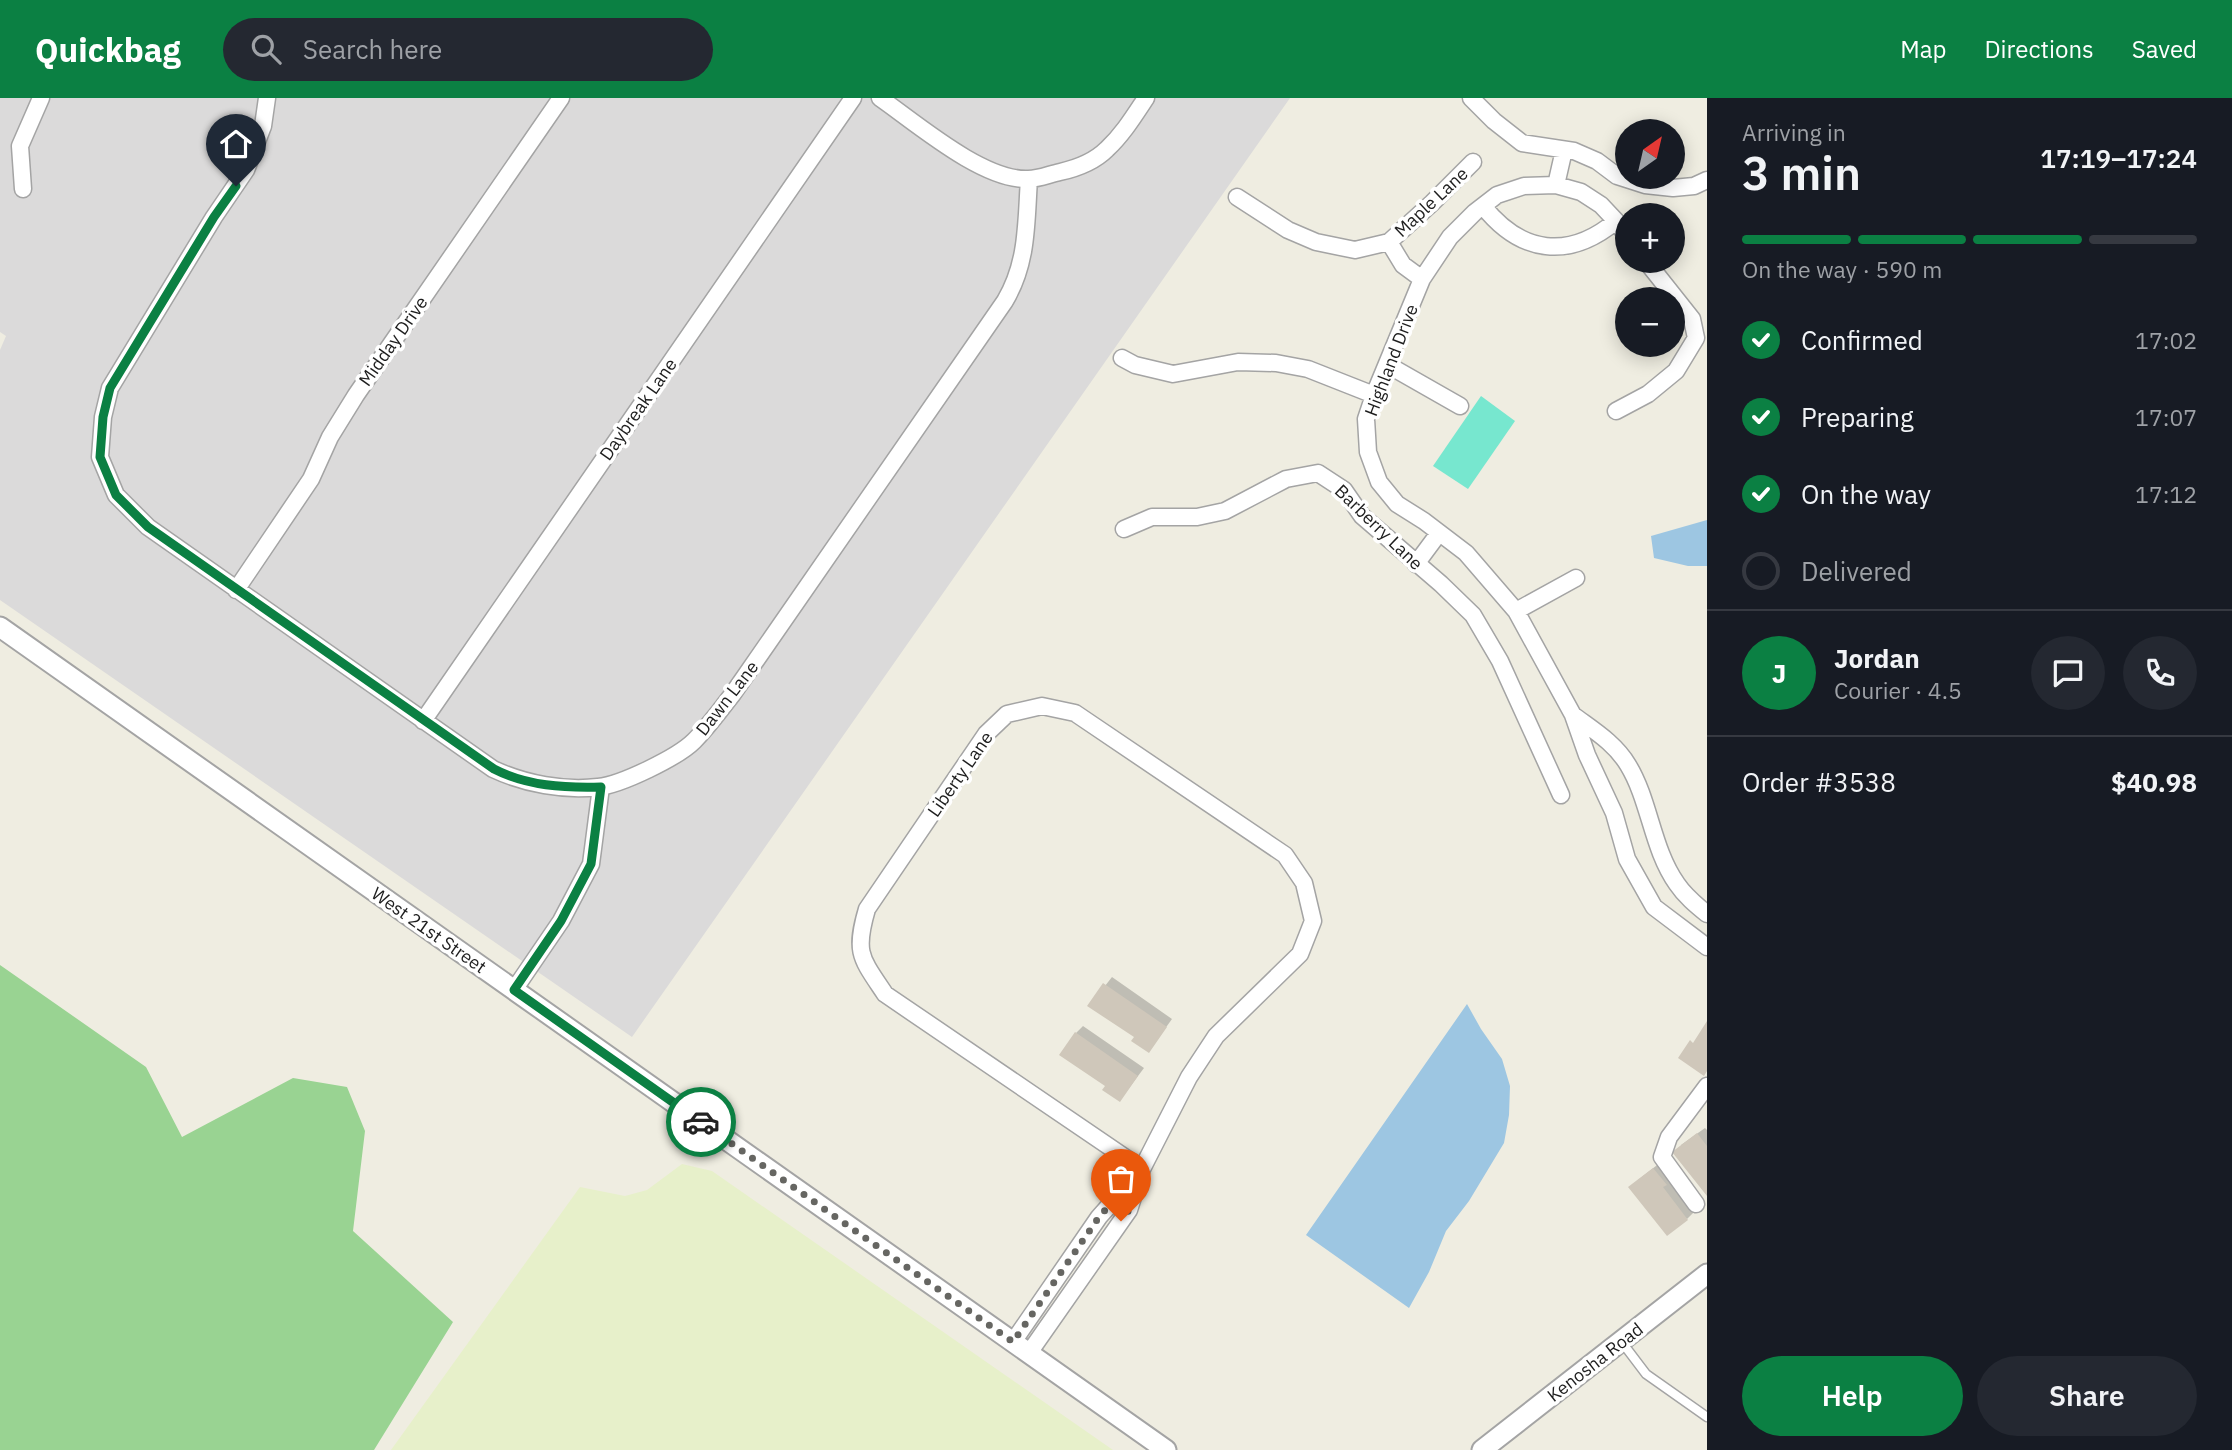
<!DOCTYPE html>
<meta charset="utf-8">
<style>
body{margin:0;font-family:"IBM Plex Sans",sans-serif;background:#242831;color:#f1f3f6;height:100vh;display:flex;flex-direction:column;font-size:26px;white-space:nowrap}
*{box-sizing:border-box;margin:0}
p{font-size:23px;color:#9ea1a6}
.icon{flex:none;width:38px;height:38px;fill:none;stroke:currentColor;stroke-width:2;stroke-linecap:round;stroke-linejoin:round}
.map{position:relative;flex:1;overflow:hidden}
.sheet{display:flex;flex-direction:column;background:#171b24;width:525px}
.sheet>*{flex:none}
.needle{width:46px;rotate:34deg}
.tools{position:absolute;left:1615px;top:21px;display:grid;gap:14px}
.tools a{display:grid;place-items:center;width:70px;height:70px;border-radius:50%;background:#171b24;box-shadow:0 4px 18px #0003;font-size:35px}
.pin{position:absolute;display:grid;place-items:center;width:60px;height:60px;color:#fff;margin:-72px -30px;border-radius:50% 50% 50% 0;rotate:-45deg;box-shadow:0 0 7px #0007}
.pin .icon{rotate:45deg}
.courier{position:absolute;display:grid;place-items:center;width:70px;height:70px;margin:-35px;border:5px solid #0b8043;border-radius:50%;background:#fff;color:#222;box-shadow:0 2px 9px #0007}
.head em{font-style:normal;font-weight:600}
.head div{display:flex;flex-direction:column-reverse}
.head{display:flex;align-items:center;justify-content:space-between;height:119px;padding:0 35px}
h1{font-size:46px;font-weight:600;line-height:52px}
.bar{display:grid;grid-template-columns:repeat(4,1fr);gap:10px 7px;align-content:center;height:84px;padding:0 35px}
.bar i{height:9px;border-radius:5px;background:#363941}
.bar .on{background:#0b8043}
.bar p{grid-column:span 4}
.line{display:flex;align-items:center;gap:18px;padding:0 35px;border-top:2px solid #363941}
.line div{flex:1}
.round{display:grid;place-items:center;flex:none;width:74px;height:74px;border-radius:37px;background:#242831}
ol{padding:0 35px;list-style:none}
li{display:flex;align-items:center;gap:21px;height:77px}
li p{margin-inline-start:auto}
li .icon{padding:7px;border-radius:50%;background:#0b8043;color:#fff;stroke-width:4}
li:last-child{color:#9ea1a6}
li i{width:38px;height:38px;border:4px solid #363941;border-radius:50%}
.button{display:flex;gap:14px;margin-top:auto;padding:14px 35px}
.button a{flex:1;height:80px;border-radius:42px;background:#0b8043;color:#fff;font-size:28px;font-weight:600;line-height:80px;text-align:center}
.button a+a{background:#242831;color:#f1f3f6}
header{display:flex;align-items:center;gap:42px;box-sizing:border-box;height:98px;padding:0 35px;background:#0b8043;color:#fff}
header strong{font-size:33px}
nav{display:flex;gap:38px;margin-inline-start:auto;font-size:24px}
.search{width:490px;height:63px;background:#242831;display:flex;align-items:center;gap:18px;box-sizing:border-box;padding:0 24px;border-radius:38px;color:#9ea1a6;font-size:26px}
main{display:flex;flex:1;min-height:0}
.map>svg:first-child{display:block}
.residential{fill:#dbdada}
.farmland{fill:#e7f0ca}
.forest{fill:#99d392}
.pitch{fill:#77e7cf}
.water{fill:#9dc6e2}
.shadow{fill:#0003}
.building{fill:#cfc7ba}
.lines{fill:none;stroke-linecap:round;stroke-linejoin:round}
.service-casing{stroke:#a4a4a4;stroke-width:11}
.minor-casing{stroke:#a4a4a4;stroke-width:19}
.tertiary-casing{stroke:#a4a4a4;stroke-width:23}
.service{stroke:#fff;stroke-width:8}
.minor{stroke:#fff;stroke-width:16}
.tertiary{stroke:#fff;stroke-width:19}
.done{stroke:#666662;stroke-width:7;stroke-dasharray:0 12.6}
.route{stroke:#0b8043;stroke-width:9}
.labels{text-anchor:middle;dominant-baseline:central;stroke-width:7;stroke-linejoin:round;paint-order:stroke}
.street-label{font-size:18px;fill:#1d1d1d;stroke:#fff}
</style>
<header>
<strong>Quickbag</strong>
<div class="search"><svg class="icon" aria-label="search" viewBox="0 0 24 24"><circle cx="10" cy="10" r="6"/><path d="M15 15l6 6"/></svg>Search here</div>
<nav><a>Map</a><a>Directions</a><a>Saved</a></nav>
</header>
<main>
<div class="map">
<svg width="1707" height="1352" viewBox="0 0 1707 1352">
<rect width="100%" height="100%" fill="#efede1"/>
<path class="residential" d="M0,0h1290l-658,939 -632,-437v-250l6,-14 -6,-4z"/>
<path class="farmland" d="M682,1066l30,7 401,279h-722l189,-263 45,9 22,-6z"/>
<path class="forest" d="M0,867l146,102 36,70 111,-59 54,9 18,44 -12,100 100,91 -79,128h-374z"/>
<path class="pitch" d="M1481,298l34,25 -47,68 -35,-23z"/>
<path class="water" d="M1707,422v46h-19l-34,-8 -3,-22z
M1467,906l14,25 21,30 8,27 -1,29 -5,28 -35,58 -23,30 -17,41 -20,36 -103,-73z"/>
<path class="shadow" d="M1112,879l60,42 -23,32 -13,-14 -46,-32z
M1083,928l61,42 -24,32 -12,-14 -32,-53z
M1705,1030l2,2v63l-26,-48z
M1661,1064l8,18 25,32 -7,7 -49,-39z"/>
<path class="building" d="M1103,885l64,44 -18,26 -18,-12 3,-4 -47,-31z
M1707,923v50l-3,5 -26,-18 12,-18 3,3z
M1075,934l63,44 -18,26 -18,-12 3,-4 -46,-31z
M1697,1035l10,13v50l-35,-44z
M1653,1070l14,17 -4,2 25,33 -21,16 -39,-49z"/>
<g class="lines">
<g class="service-casing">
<path id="service" d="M1621,1243l25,33 61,43"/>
</g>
<g class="minor-casing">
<path id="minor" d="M267,0l-4,28 -17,44 -32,47 -104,171 -7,29 -3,40 16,38 32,32 345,242c32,15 71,22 105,18 23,-2 80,-30 96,-46 14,-14 26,-31 38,-46l273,-394c23,-39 21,-78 24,-122
M880,0c36,25 103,83 148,81 11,0 22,-5 32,-7 18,-4 34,-10 47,-23 16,-15 27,-33 39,-51
M1471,0l23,23 28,22 52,8 23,10 20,15 28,9 28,3 21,-2 13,-6
M1556,87l8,-35
M23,91l-3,-43 21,-48
M1237,99l51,33 28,12 39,8 34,-8 43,-39 41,-41
M1483,108c38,48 86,54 133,15
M1628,140l-12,-17 -15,-16 -20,-13 -25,-7 -32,1 -27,9 -22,17 -25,25 -28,42 -48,116 -8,24 2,33 11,30 18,22 27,17 42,32 50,58 57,104 14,40 27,58 13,46 27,48 53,40
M1389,144l14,23 19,14
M1122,260l13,7 38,9 65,-12 38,1 32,6 66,26
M1388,267l72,41
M1616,313l32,-17 28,-23 20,-33 -4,-19 -46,-58
M1124,431l28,-12h45l28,-6 61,-32 32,-6 26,17 18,26 79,68 32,31 27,46 61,134
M1416,466l23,-31
M236,492l75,-111 19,-42 26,-42 205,-297
M1516,513l60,-33
M1042,608l33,7 210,142 19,28 9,38 -13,33 -84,82 -27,41 -47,92 -257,-175c-24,-36 -31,-41 -18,-85l119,-175 21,-20z
M1573,617c20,15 42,28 55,50 22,36 24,84 49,119 8,12 19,21 30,30
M423,623l430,-623
M514,892l47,-69 30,-57 10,-77
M1696,1106l-34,-47 7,-20 38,-51
M1013,1244l86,-125 41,-46
M1029,1255l100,-143 13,-41"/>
</g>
<g class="tertiary-casing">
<path id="tertiary" d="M0,529l1166,823
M1482,1352l225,-176"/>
</g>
<use href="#service" class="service"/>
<use href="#minor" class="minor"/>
<use href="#tertiary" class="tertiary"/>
</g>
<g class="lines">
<path class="done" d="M701,1024l312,220 86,-125 43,-48 -13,41 -8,11"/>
<path class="route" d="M236,88l-22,31 -104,171 -7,29 -3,40 16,38 32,32 346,242c33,17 70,19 107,18l-10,77 -30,57 -47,69 187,132"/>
</g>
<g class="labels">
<g class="street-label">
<text transform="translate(1431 104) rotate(-43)">Maple Lane</text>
<text transform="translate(393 243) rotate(-55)">Midday Drive</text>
<text transform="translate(1391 262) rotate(-69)">Highland Drive</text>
<text transform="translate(638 311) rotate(-55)">Daybreak Lane</text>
<text transform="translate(1379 429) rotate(44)">Barberry Lane</text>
<text transform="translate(727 600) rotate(-52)">Dawn Lane</text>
<text transform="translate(960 676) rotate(-55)">Liberty Lane</text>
<text transform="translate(429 832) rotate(35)">West 21st Street</text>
<text transform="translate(1595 1264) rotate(-38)">Kenosha Road</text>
</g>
</g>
</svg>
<div class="tools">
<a><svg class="needle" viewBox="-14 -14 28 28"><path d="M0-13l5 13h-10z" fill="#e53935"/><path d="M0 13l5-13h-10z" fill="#9ea1a6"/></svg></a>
<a>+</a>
<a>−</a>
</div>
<div class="pin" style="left:1121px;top:1123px;background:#ea580c"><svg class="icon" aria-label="bag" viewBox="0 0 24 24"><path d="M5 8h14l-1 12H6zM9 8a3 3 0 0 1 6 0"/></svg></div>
<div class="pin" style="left:236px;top:88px;background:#1f2937"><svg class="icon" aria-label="home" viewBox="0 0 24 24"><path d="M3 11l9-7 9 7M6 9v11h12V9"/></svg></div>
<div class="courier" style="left:701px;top:1024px"><svg class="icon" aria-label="car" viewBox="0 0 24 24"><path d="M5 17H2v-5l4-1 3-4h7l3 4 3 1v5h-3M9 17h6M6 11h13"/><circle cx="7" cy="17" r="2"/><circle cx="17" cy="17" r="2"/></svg></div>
</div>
<section class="sheet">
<div class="head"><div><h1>3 min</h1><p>Arriving in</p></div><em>17:19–17:24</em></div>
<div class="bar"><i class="on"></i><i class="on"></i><i class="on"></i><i></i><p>On the way · 590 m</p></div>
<ol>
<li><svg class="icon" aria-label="check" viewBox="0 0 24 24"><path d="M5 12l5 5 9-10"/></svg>Confirmed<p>17:02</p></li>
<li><svg class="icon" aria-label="check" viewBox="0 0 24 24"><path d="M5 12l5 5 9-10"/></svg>Preparing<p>17:07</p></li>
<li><svg class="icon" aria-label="check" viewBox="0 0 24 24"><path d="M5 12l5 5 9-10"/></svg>On the way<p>17:12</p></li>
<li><i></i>Delivered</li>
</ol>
<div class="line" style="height:126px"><b class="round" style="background:#0b8043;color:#fff">J</b><div><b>Jordan</b><p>Courier · 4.5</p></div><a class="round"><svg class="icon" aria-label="chat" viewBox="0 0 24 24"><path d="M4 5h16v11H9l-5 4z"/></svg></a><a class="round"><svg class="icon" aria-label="phone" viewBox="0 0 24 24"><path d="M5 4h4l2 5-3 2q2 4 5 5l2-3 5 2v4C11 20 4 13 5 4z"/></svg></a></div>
<div class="line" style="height:91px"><div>Order #3538</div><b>$40.98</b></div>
<div class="button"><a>Help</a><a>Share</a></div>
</section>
</main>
